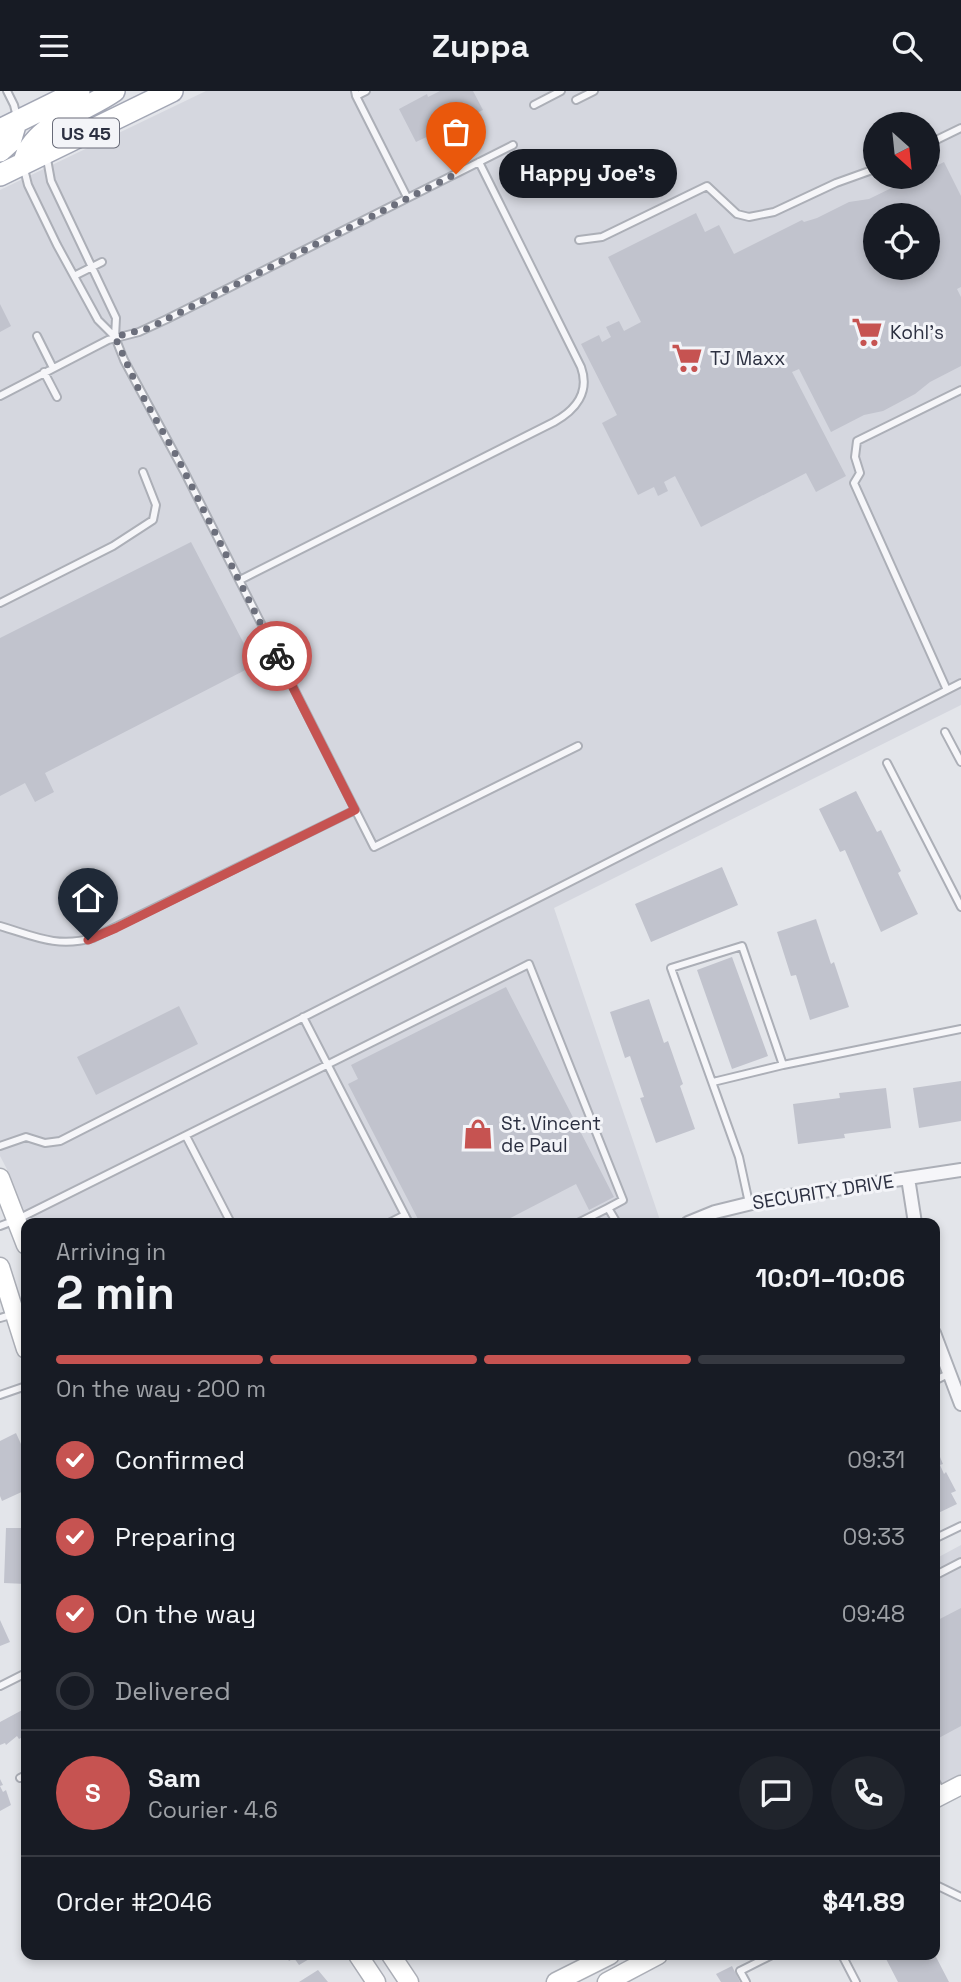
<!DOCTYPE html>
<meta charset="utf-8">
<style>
body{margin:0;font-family:"Space Grotesk",sans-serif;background:#20242c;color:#f1f3f6;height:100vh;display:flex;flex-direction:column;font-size:26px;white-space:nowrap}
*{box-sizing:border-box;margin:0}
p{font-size:23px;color:#9ea1a6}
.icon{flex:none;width:38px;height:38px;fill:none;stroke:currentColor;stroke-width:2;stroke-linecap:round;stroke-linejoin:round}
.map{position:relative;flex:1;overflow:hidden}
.drawer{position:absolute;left:21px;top:1127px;width:919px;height:742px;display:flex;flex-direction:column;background:#171b24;border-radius:14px;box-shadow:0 4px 10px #0003}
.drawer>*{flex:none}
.needle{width:46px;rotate:153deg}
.fabs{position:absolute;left:863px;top:21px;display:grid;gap:14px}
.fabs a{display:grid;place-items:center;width:77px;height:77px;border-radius:50%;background:#171b24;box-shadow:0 4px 10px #0003;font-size:35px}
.pin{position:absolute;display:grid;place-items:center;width:60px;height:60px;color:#fff;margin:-72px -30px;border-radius:50% 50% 50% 0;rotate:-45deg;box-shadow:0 0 7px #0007}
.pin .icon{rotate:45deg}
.courier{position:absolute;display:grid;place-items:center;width:70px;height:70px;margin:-35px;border:5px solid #c65351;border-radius:50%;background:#fff;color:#222;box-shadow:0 2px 9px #0007}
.bubble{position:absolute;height:49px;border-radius:24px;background:#171b24;box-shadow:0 4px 10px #0003;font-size:23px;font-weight:800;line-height:49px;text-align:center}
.headline em{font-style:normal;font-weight:800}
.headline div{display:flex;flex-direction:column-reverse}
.headline{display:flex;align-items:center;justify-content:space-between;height:119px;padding:0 35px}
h1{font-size:46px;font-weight:800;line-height:52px}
.bar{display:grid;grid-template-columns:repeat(4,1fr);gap:10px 7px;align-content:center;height:84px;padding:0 35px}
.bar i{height:9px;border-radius:5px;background:#363941}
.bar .active{background:#c65351}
.bar p{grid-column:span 4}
.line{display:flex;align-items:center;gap:18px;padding:0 35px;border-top:2px solid #363941}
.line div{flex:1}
.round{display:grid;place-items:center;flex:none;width:74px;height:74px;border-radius:37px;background:#20242c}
ol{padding:0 35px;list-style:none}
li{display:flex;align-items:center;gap:21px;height:77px}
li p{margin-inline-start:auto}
li .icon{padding:7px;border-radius:50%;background:#c65351;color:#fff;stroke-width:4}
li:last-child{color:#9ea1a6}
li i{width:38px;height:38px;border:4px solid #363941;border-radius:50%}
header{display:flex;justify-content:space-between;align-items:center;height:91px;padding:0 35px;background:#171b24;font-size:32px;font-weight:800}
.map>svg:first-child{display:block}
.built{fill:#d5d7df;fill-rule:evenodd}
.building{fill:#c1c3cd;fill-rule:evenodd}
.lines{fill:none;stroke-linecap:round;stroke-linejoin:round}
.service-casing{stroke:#acafb7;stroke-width:10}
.minor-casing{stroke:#acafb7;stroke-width:16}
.secondary-casing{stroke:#acafb7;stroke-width:21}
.primary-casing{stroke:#a3a7b5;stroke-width:24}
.service{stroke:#f6f6f9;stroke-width:6}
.minor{stroke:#f6f6f9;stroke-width:12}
.secondary{stroke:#fff;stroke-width:18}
.primary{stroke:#fff;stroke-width:21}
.done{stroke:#6c6f7c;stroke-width:7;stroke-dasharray:0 12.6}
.route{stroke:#c65351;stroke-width:9}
.labels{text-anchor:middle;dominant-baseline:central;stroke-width:6;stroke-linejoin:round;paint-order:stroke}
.shield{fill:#f3f4f8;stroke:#686b78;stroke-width:2}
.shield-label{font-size:18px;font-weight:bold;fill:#2c3041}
.poi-label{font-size:19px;fill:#2c3041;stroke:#f3f4f8;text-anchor:start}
.street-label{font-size:19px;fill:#2c3041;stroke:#f3f4f8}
</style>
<header><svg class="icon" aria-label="menu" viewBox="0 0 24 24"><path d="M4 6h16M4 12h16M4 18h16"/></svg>Zuppa<svg class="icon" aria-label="search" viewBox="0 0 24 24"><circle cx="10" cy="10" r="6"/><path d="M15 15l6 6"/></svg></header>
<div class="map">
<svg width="961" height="1891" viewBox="0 0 961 1891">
<rect width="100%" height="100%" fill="#e3e5ea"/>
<path class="built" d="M206,0h755v614l-407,203 107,315h-635l-24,-41 9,-5 -11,-21v-966zM875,33h53v53h-53zM875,124h53v53h-53z
M961,1454v240l-26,11v-237z"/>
<path class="building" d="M440,0h33l10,19 -67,32 -17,-33 28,-15 1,3z
M944,71l17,34v91l-4,2 4,8v69l-31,16 -15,12 -32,17 -19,4 -33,17 -32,-63 -7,3 54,104 -30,16 -10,-19 -105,54 -26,-51 -11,6 4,9 -10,5 -4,-9 -16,8 -36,-72 15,-8 -36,-71 18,-9 3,7 9,-5 -5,-10 13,-6 5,10 17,-9 -33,-65 88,-44 9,19 14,-7 15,29 68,-34 2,2 13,-4 32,-16 20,-3 45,-22h14v-7zM875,124h53v53h-53z
M0,213l11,22 -11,6z
M191,451l64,123 -210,108 9,19 -19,10 -10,-19 -25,13v-158z
M856,700l21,41 4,-2 20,41 -3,2 20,41 -37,18 -36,-82 -5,2 -21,-43z
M722,776l16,38 -87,37 -16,-38z
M816,828l15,45 3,-2 15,45 -39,13 -14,-45 -5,1 -14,-44z
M732,866l36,99 -36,13 -35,-99z
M506,896l108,210 -25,13 -13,-26 -75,39h-81l-72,-139 10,-5 -7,-14z
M649,908l15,44 4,-2 15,43 -3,2 15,43 -39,14 -16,-45 4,-1 -14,-41 -5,2 -15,-46z
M179,915l19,38 -102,51 -19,-38z
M961,990v40l-42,7 -6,-40z
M886,997l5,40 -47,6 1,4 -47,6 -5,-40 47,-6 -1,-5z
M16,1342l10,22v35l-24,11 -2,-5v-55z
M934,1364l2,3 4,-1 3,7 -3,1 4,9 2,-2 10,19 -5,2 6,11 -23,11z
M6,1437h20v56l-22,-1z
M961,1517v118l-24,13 -3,-5v-112z
M0,1529l10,22 -10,4z
M26,1617v27l-7,4 -2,-3 -11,9 -1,-2 -5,2v-23z
M0,1688l3,6 -3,1 3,6 3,-2 5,15 -11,6z
M285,1864h31l-17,10 -5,-7 -5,3z
M884,1864h51l14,27h-51z
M732,1875l8,16h-19l-5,-8z
M318,1879l10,12h-29z"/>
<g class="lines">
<g class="service-casing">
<path id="service" d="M7,0l7,14 3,12
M355,0l1,5 51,101
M356,5l10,-5
M576,9l18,-9
M534,14l27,-14
M928,53l33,-16
M47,68l4,22 65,137 -1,19
M24,78l4,16 29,60 41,75 17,17 9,23 60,111 190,376 204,-101
M579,149l23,-3 105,-51 30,28 12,3 25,-5 62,-29 39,-14
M74,185l28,-14
M37,245l16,32
M44,281l13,25
M0,305l108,-56 31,-8 28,-13 346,-174
M240,489l314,-158c22,-12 36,-30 27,-55l-102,-205
M0,512l113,-57 40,-26 3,-15 -13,-33
M947,599l-93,-207 6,-10 -5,-16 2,-16 104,-51
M945,641l16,30
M887,672l74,144
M0,835c34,10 56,22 93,12l262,-128
M303,926l106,206
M713,991l70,-17 178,-36
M186,1045l45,87
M0,1055l26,-9 19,6 15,-2 901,-458
M749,1112l-10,-46 -68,-189 71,-22 41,119
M389,1132l16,-8
M578,1132l30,-15
M0,1135l16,-6 513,-256 94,236 -15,8 9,15
M0,1227l14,-4
M934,1290l14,-7
M0,1304l26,-9
M934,1448l27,-13
M934,1485l27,-14
M0,1595l26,-13
M20,1687l6,-3
M934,1688l8,14
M934,1793l27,13
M842,1864l14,27
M746,1891l-6,-11 32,-16"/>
</g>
<g class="minor-casing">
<path id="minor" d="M908,1087l7,45
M688,1132l27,-11 49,-12 197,-30
M934,1242l27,71"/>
</g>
<g class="secondary-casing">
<path id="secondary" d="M0,1087l26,67
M0,1176l26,82
M934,1708l27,-14
M358,1864l18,27
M391,1864l18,27
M556,1891l54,-27
M607,1891l51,-27"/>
</g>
<g class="primary-casing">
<path id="primary" d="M0,39l79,-39
M0,60l10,-9 6,-20
M24,72c7,-37 62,-52 90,-72
M0,84l172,-84"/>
</g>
<use href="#service" class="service"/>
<use href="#minor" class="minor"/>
<use href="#secondary" class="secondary"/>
<use href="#primary" class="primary"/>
</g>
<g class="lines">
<path class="done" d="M277,565l-101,-201 -38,-67 -23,-51 34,-9 307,-154"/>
<path class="route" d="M88,849l28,-12 239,-118 -78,-154"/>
</g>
<defs>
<g id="supermarket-bare" transform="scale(2.415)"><path d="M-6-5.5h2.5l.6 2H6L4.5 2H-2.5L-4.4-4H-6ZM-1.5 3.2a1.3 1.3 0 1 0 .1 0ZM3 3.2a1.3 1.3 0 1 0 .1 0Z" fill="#c65351" stroke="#f3f4f8" stroke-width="2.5" paint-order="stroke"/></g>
<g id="shop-bare" transform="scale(2.415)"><path d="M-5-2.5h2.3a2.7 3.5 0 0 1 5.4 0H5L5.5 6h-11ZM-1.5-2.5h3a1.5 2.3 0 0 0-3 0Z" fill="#c65351" stroke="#f3f4f8" stroke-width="2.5" paint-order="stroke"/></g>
</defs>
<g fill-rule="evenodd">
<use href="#supermarket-bare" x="867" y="241"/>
<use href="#supermarket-bare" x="687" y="267"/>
<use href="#shop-bare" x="478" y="1043"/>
</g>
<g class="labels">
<rect class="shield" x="53" y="27.5" width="66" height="29" rx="5"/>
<g class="shield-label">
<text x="86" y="42">US 45</text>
</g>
<g class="poi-label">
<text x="890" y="241">Kohl's</text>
<text x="710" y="267">TJ Maxx</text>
<text x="501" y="1032">St. Vincent<tspan x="501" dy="22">de Paul</tspan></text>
</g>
<g class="street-label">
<text transform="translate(823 1101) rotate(-9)">SECURITY DRIVE</text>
</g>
</g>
</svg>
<div class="fabs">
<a><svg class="needle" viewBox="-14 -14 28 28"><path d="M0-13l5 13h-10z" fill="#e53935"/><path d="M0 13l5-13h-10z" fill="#9ea1a6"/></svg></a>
<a><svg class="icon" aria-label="locate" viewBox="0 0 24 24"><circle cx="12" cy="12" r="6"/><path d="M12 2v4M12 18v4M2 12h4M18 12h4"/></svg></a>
</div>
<div class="pin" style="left:456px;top:83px;background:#ea580c"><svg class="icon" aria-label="bag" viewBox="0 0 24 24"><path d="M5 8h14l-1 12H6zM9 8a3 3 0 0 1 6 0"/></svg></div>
<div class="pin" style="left:88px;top:849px;background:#1f2937"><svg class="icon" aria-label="home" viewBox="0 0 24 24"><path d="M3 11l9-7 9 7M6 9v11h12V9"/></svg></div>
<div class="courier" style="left:277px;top:565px"><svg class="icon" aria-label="bike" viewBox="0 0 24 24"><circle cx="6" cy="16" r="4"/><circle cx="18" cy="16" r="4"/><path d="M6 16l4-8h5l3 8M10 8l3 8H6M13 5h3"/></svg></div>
<div class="bubble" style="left:499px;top:58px;width:178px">Happy Joe's</div>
<section class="drawer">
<div class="headline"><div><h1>2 min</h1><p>Arriving in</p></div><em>10:01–10:06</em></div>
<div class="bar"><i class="active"></i><i class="active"></i><i class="active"></i><i></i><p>On the way · 200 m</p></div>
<ol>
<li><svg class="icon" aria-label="check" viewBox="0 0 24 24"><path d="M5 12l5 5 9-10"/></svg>Confirmed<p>09:31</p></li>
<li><svg class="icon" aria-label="check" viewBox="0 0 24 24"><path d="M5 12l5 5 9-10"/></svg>Preparing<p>09:33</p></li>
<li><svg class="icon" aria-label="check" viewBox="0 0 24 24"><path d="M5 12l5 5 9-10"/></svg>On the way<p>09:48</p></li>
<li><i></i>Delivered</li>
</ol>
<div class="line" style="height:126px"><b class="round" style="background:#c65351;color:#fff">S</b><div><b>Sam</b><p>Courier · 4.6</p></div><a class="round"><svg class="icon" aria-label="chat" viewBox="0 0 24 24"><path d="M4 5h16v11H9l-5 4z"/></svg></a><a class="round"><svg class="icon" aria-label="phone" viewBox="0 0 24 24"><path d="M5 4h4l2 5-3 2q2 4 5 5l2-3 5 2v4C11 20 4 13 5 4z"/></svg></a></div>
<div class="line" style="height:91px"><div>Order #2046</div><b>$41.89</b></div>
</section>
</div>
